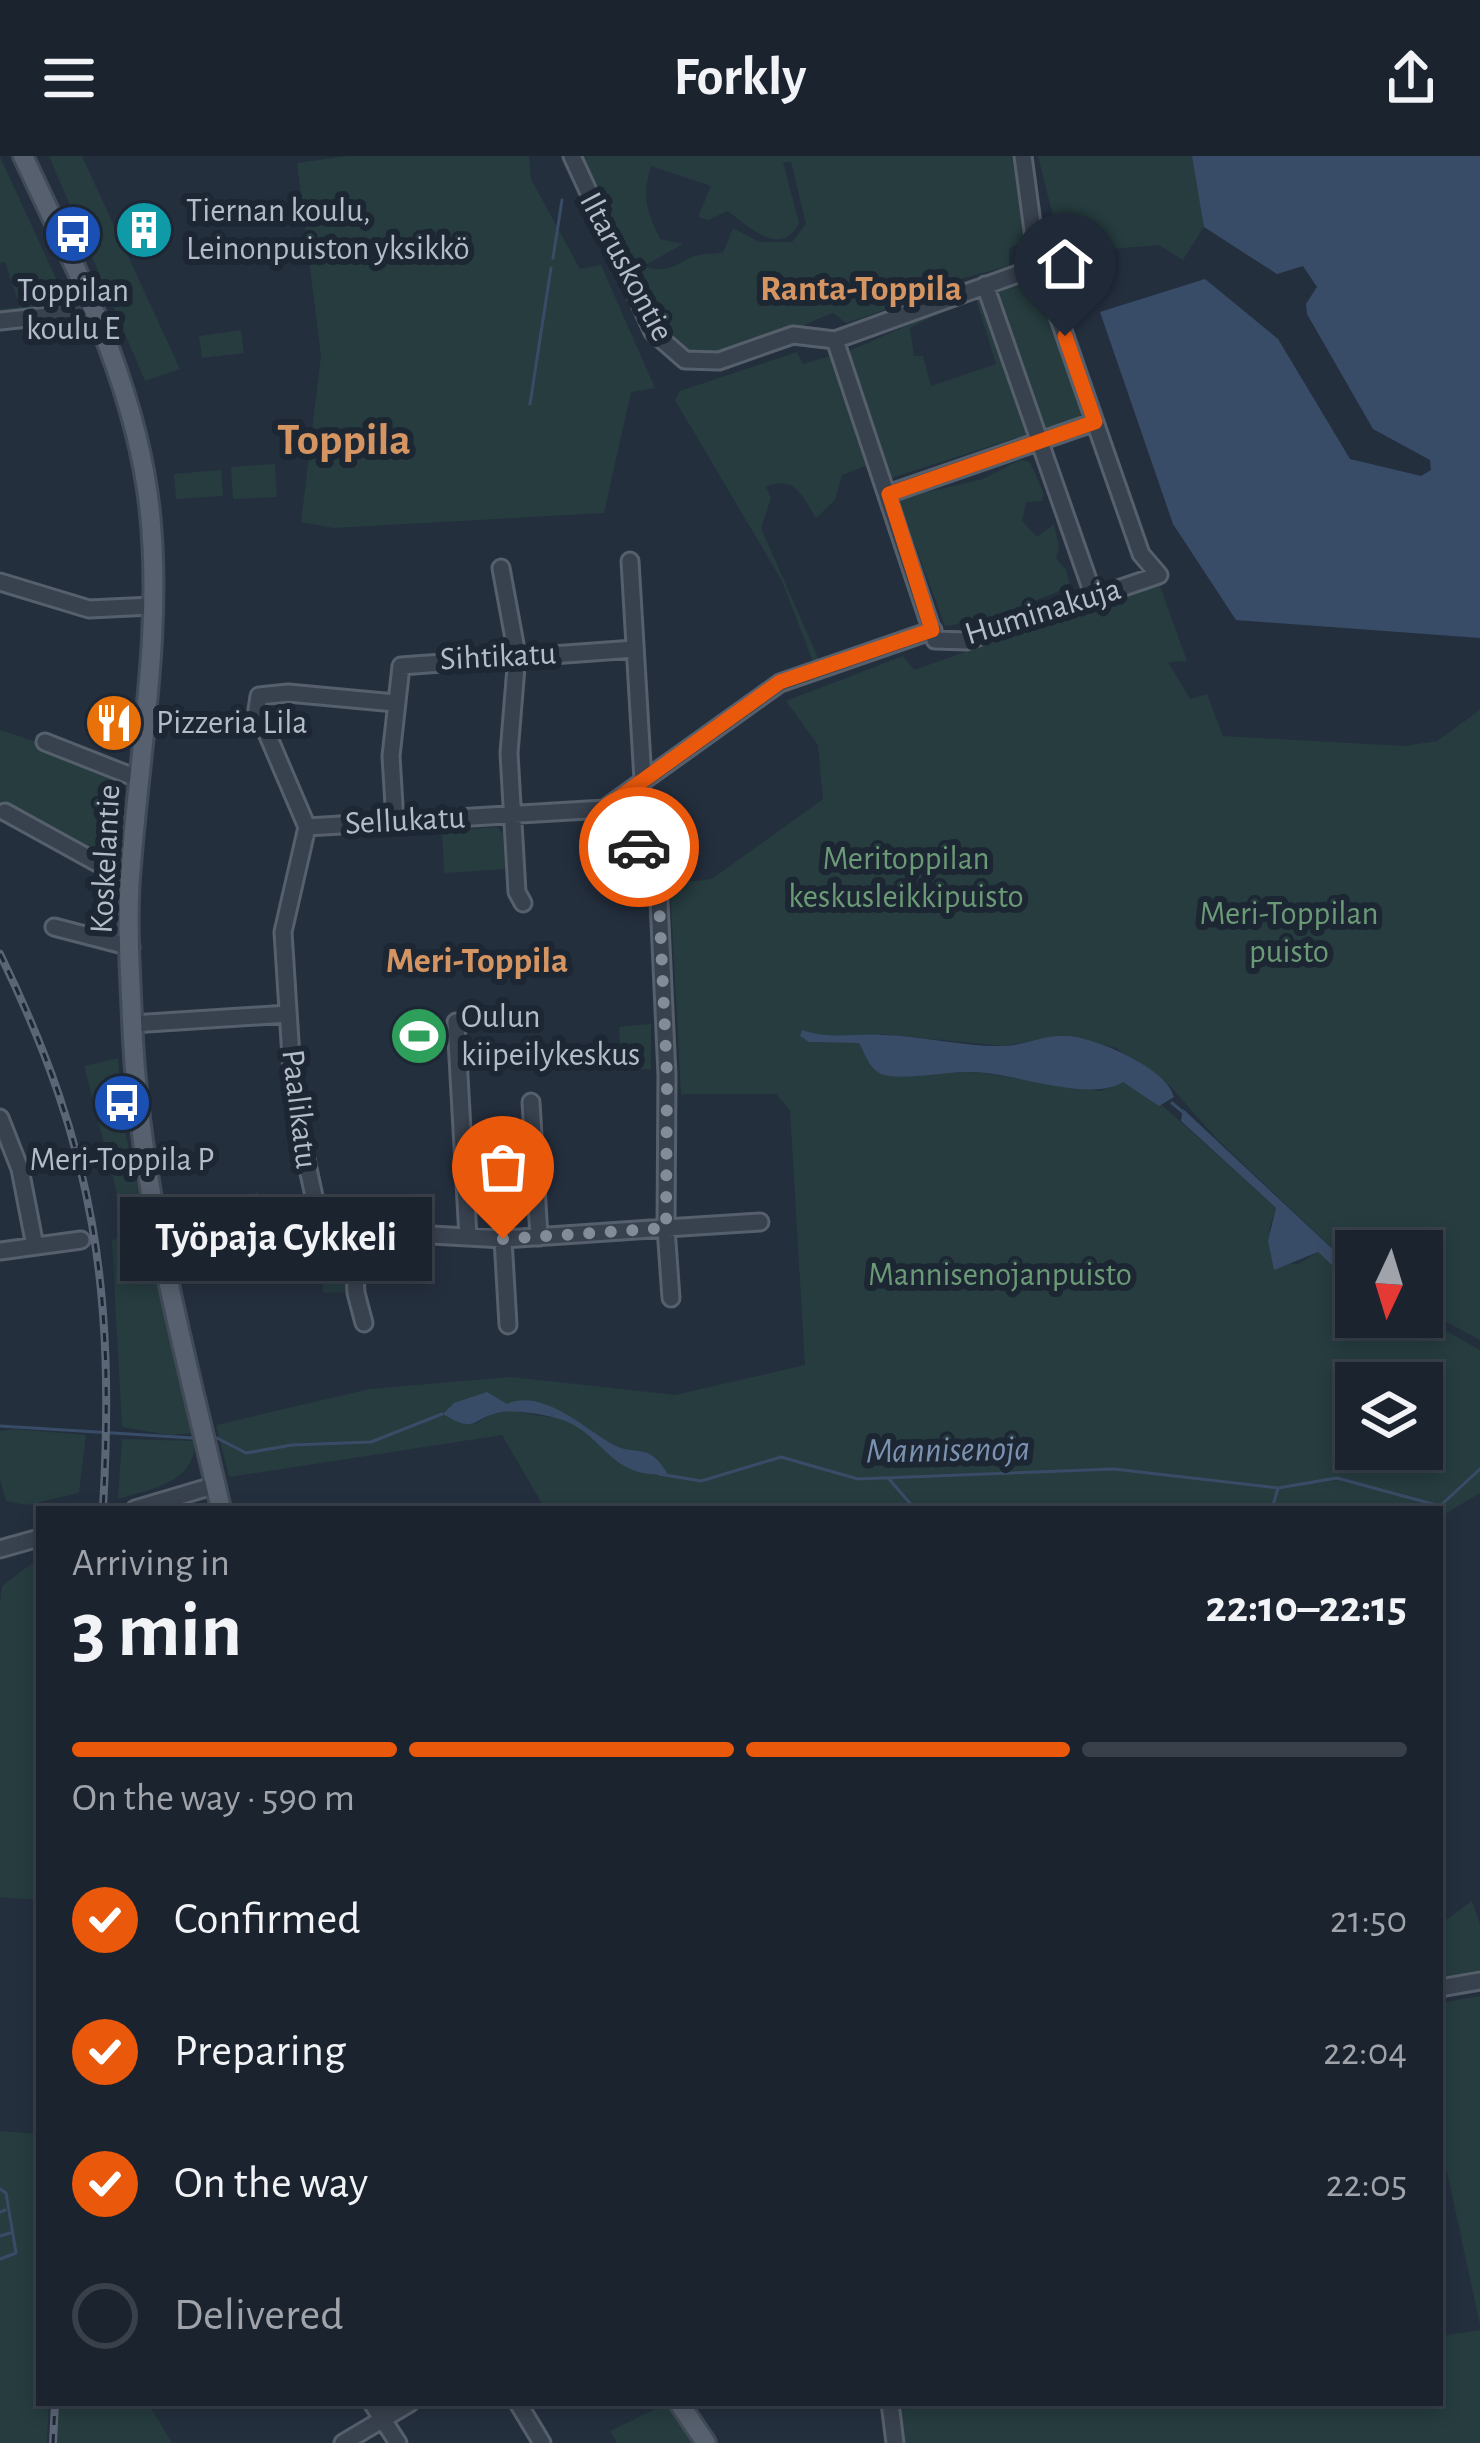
<!DOCTYPE html>
<meta charset="utf-8">
<style>
body{margin:0;font-family:"Alegreya Sans",sans-serif;background:#242b36;color:#f1f3f6;height:100vh;display:flex;flex-direction:column;font-size:45px;white-space:nowrap}
*{box-sizing:border-box;margin:0}
p{font-size:39px;color:#a0a4aa}
.icon{flex:none;width:66px;height:66px;fill:none;stroke:currentColor;stroke-width:2;stroke-linecap:round;stroke-linejoin:round}
.map{position:relative;flex:1;overflow:hidden}
.side{position:absolute;left:36px;top:1350px;width:1407px;height:900px;display:flex;flex-direction:column;background:#1b232e;border-radius:0px;box-shadow:0 6px 18px #0003,0 0 0 3px #39404a}
.side>*{flex:none}
.needle{width:78px;rotate:184deg}
.controls{position:absolute;left:1335px;top:1074px;display:grid;gap:24px}
.controls a{display:grid;place-items:center;width:108px;height:108px;border-radius:0px;background:#1b232e;box-shadow:0 6px 18px #0003,0 0 0 3px #39404a;font-size:60px}
.pin{position:absolute;display:grid;place-items:center;width:102px;height:102px;color:#fff;margin:-123px -51px;border-radius:50% 50% 50% 0;rotate:-45deg;box-shadow:0 0 12px #0007}
.pin .icon{rotate:45deg}
.courier{position:absolute;display:grid;place-items:center;width:120px;height:120px;margin:-60px;border:9px solid #ea580c;border-radius:50%;background:#fff;color:#222;box-shadow:0 3px 15px #0007}
.bubble{position:absolute;height:84px;border-radius:0px;background:#1b232e;box-shadow:0 6px 18px #0003,0 0 0 3px #39404a;font-size:39px;font-weight:700;line-height:84px;text-align:center}
.head em{font-style:normal;font-weight:700}
.head div{display:flex;flex-direction:column-reverse}
.head{display:flex;align-items:center;justify-content:space-between;height:204px;padding:0 36px}
h1{font-size:78px;font-weight:700;line-height:90px}
.bar{display:grid;grid-template-columns:repeat(4,1fr);gap:18px 12px;align-content:center;height:144px;padding:0 36px}
.bar i{height:15px;border-radius:9px;background:#39404a}
.bar .on{background:#ea580c}
.bar p{grid-column:span 4}
ol{padding:0 36px;list-style:none}
li{display:flex;align-items:center;gap:36px;height:132px}
li p{margin-inline-start:auto}
li .icon{padding:12px;border-radius:50%;background:#ea580c;color:#fff;stroke-width:4}
li:last-child{color:#a0a4aa}
li i{width:66px;height:66px;border:6px solid #39404a;border-radius:50%}
header{display:flex;justify-content:space-between;align-items:center;height:156px;padding:0 36px;background:#1b232e;font-size:54px;font-weight:700}
.map>svg:first-child{display:block}
.green{fill:#263c3f;fill-rule:evenodd}
.water{fill:#394c67}
.lines{fill:none;stroke-linecap:round;stroke-linejoin:round}
.stream{stroke:#394c67;stroke-width:3}
.minor-casing{stroke:#565f6c;stroke-width:21}
.major-casing{stroke:#414a57;stroke-width:24}
.minor{stroke:#38414e;stroke-width:15}
.major{stroke:#56606e;stroke-width:18}
.rail-casing{stroke:#5a6575;stroke-width:8}
.rail{stroke:#1d2633;stroke-width:3;stroke-dasharray:9;stroke-linecap:butt}
.done{stroke:#828b98;stroke-width:12;stroke-dasharray:0 21.6}
.route{stroke:#ea580c;stroke-width:15}
.labels{text-anchor:middle;dominant-baseline:central;stroke-width:12;stroke-linejoin:round;paint-order:stroke}
.poi-label{font-size:33px;fill:#b4bcc9;stroke:#1d2633;text-anchor:start}
.street-label{font-size:33px;fill:#b4bcc9;stroke:#1d2633}
.park-label{font-size:33px;fill:#6b9a76;stroke:#1d2633}
.neighbourhood-label{font-size:36px;font-weight:bold;fill:#d59563;stroke:#1d2633}
.water-label{font-size:36px;font-style:italic;fill:#7c92b1;stroke:#1d2633}
.district-label{font-size:45px;font-weight:bold;fill:#d59563;stroke:#1d2633}
</style>
<header><svg class="icon" aria-label="menu" viewBox="0 0 24 24"><path d="M4 6h16M4 12h16M4 18h16"/></svg>Forkly<svg class="icon" aria-label="share" viewBox="0 0 24 24"><path d="M12 15V3M7 8l5-5 5 5M5 13v7h14v-7"/></svg></header>
<div class="map">
<svg width="1480" height="2287" viewBox="0 0 1480 2287">
<rect width="100%" height="100%" fill="#242f3e"/>
<path class="green" d="M49,0h33l98,213 -35,12z
M347,0h182l2,23 49,90 21,-4 54,123 -24,4 -27,121 -271,15 -32,-6 20,-166 -24,-193z
M576,0h436l15,85 -18,7v18l-75,20 -29,17 -59,20 -13,-10c-40,15 -100,52 -143,41 -36,-8 -96,-159 -114,-198zM783,6h8l15,62 -14,18h-33l-26,-14 -10,24c-9,3 -23,1 -31,5 -18,9 -26,17 -48,9l39,-22 -23,-5c-14,-29 -18,-42 -9,-73l60,20 -13,31 11,3 18,-9c21,14 54,49 72,12z
M1038,0h181l5,38 -41,66 -24,-15 -97,8z
M0,1l66,143 -2,9 -64,7v-7l20,-2 -15,-45 -5,1z
M1033,120l8,4 43,132 -6,7 -36,13 -49,-142z
M982,139l49,138 -143,46 -44,-126 115,-50 -49,25 4,28h9l8,30 65,-22 -21,-68z
M241,174l3,23 -42,5 -3,-22z
M797,196l6,12 27,-8 36,110 -24,9 -7,25 -19,18c-13,-21 -21,-44 -50,-31l5,11 -10,30 58,132 -6,2 -31,-81 -107,-181 5,-9z
M1020,304l10,2 14,32 -2,7 -16,1 -4,19 15,16 17,-13 5,23 -3,11 10,12 4,17 -86,33 -39,6 -47,-127 85,-20z
M275,308l2,33 -44,2 -2,-32z
M221,314l2,26 -47,3 -2,-25z
M1152,430h8l27,75 -19,1 22,37 17,-5 16,42 181,10 33,-5 43,-31v630l-58,-31v-58h-66v20l-140,-133 -47,-53 -53,-37 -52,-13 -60,11 -125,-12 -52,4 -25,-8 -2,6 9,6 50,1 9,19 30,13 78,-3 125,19 22,-9 40,24 113,102 -7,22 16,33 13,1 20,-12 38,36v29l71,3 53,30v143l-40,24v-8h-895l-43,-74 -273,42 -13,-52 154,-36 141,-12 164,18 130,-30 -15,-255 -14,-16h-95l-11,-210 42,-5 111,-80 -5,-54 -32,-44 117,-45 11,14zM1356,1227h66v66h-66zM537,1249l21,12c-17,1 -32,-5 -49,-6 -32,-1 -28,29 -64,2z
M0,574l58,19 64,33 -9,84 -113,-59z
M497,671l6,6 2,36 -61,4 -2,-42z
M651,868v45l-44,2 -2,-25 15,-1 -1,-18z
M118,902l5,64 69,311 -22,2 -48,-8 -10,-187 14,-4v-8l-42,-162z
M258,1036l2,28 -34,2 -2,-12h-6l-1,-15 31,2z
M322,1084h13l9,10 2,42 -23,1z
M14,1273l72,6 -7,58 -52,12 -21,-4 -6,-22v-48z
M122,1283l73,2c0,42 -44,48 -77,58z
M39,1402v342l-39,-3v-293l2,-18z
M1472,1745l8,24v49l-40,7v-57z
M1480,1840v329l-40,-186v-136z
M0,1975l39,3v269h10l-2,40h-47z
M1480,2174v113h-577l-3,-33 79,-7h461v-67z
M57,2247h91l24,40h-118z
M667,2247l27,40h-77l-7,-12z"/>
<path class="water" d="M1192,0h288v482l-244,-18 -63,-96 -73,-212 105,-33 73,60 72,120 71,17 10,-6 -1,-10 -57,-31 -66,-115 -1,-10 11,-17 -14,-21 -26,8 -73,-47z
M802,874c30,10 53,3 82,5 40,1 80,12 120,11 22,-1 42,-12 64,-10 29,2 100,33 106,61l-15,9 -36,-24c-33,21 -108,-9 -149,-10 -26,-1 -62,7 -84,4 -19,-1 -24,-20 -31,-33l-50,-1 -9,-6z
M1183,953l173,162v17l-38,-36 -44,18 -6,-29 8,-33 -95,-87z
M487,1236l20,12c35,-16 77,24 105,40 26,14 35,-4 56,30 -61,6 -64,-44 -112,-56 -13,-4 -42,-8 -55,-6 -30,6 -24,23 -58,2l11,-11z"/>
<g class="lines">
<path class="stream" d="M553,102l9,-58
M530,248l21,-136
M1172,947l12,10
M0,1270l193,12
M217,1282l29,15 46,-8 79,-3 71,-28
M659,1318l42,7 80,-24 77,22 256,-10 164,19 59,-10 103,28 40,-37
M889,1323l26,30
M1272,1353l6,-21
M0,2033l6,4 10,60 -16,6
M0,2056l5,-2
M0,2080l10,-3"/>
<g class="minor-casing">
<path id="minor" d="M572,0l81,176 32,28 34,1 74,-26 42,5 205,-74
M985,129l109,312
M0,165l94,-10
M835,184l100,300 31,1 193,-66 -18,-21 -105,-301 -13,-97
M888,338l207,-72
M630,405l13,219
M501,412l16,87 -8,98 8,139 6,11
M0,426l89,27 63,-3
M45,586l94,37
M604,653l15,9 39,61 9,196 -1,153 -163,11 -161,-9 -22,-6 -26,-120 -11,-172 24,-105z
M604,653l176,-126 153,-53
M5,656l107,59h18
M395,666l-4,-66 10,-90 233,-17
M307,671l-50,-117 2,-14 29,-3 107,10
M54,771l77,20
M456,866l12,215
M132,868l156,-10
M531,946l8,135
M0,962l20,51 15,77
M353,1075l3,62 8,30
M503,1083l5,86
M0,1095l81,-11
M671,1142l-5,-70 94,-6
M135,1353l81,-24
M0,1393l39,-11
M1440,1832l40,-7
M372,2247l26,40
M518,2247l24,40
M890,2247l5,40
M343,2287l67,-40"/>
</g>
<g class="major-casing">
<path id="major" d="M23,0c54,115 114,229 127,357 12,118 -10,235 -19,352 -5,51 -1,104 1,154 6,167 52,328 89,490
M679,2247l27,40"/>
</g>
<use href="#minor" class="minor"/>
<use href="#major" class="major"/>
<g class="rail-casing">
<path id="rail" d="M0,798c96,197 115,338 103,555
M53,2287l2,-40"/>
</g>
<use href="#rail" class="rail"/>
</g>
<g class="lines">
<path class="done" d="M503,1083l163,-11 1,-153 -9,-196 -19,-32"/>
<path class="route" d="M639,691l-20,-29 -15,-9 9,-7 167,-120 152,-52 -43,-136 206,-72 -30,-86"/>
</g>
<defs>
<g id="building-disc" transform="scale(3)"><circle r="9.5" fill="#0f9aa8" stroke="#1d2633"/><path d="M-4-6H4V6H1V3H-1V6H-4ZM-2.5-4.3h1.7v1.8h-1.7ZM.8-4.3h1.7v1.8H.8ZM-2.5-1h1.7V.8h-1.7ZM.8-1h1.7V.8H.8Z" fill="#fff"/></g>
<g id="bus-disc" transform="scale(3)"><circle r="9.5" fill="#1a4fb4" stroke="#1d2633"/><path d="M-5-6H5V4H4V6H2V4H-2V6H-4V4H-5ZM-3.5-4V0h7V-4ZM-3.5 1.2v1.5H-2V1.2ZM2 1.2v1.5H3.5V1.2Z" fill="#fff"/></g>
<g id="restaurant-disc" transform="scale(3)"><circle r="9.5" fill="#e8710a" stroke="#1d2633"/><path d="M-5-6h1v4h1v-4h1v4h1v-4h1v5L-1.5 .5V6h-2V.5L-5-1ZM5-6V6H3V1.5H1.5Q1.5-4 5-6Z" fill="#fff"/></g>
<g id="stadium-disc" transform="scale(3)"><circle r="9.5" fill="#2e9e5b" stroke="#1d2633"/><path d="M0-5a6.5 5 0 1 0 0 10a6.5 5 0 1 0 0-10ZM-3.5-1.8h7v3.6h-7Z" fill="#fff"/></g>
</defs>
<g fill-rule="evenodd">
<use href="#building-disc" x="144" y="74"/>
<use href="#bus-disc" x="73" y="78"/>
<use href="#restaurant-disc" x="114" y="567"/>
<use href="#stadium-disc" x="419" y="880"/>
<use href="#bus-disc" x="122" y="947"/>
</g>
<g class="labels">
<g class="poi-label">
<text x="186" y="55">Tiernan koulu,<tspan x="186" dy="38">Leinonpuiston yksikkö</tspan></text>
<text x="73" y="135" text-anchor="middle">Toppilan<tspan x="73" dy="38">koulu E</tspan></text>
<text x="156" y="567">Pizzeria Lila</text>
<text x="461" y="861">Oulun<tspan x="461" dy="38">kiipeilykeskus</tspan></text>
<text x="122" y="1004" text-anchor="middle">Meri-Toppila P</text>
</g>
<g class="street-label">
<text transform="translate(626 111) rotate(62)">Iltaruskontie</text>
<text transform="translate(1043 456) rotate(-17)">Huminakuja</text>
<text transform="translate(498 501) rotate(-3)">Sihtikatu</text>
<text transform="translate(405 665) rotate(-3)">Sellukatu</text>
<text transform="translate(106 703) rotate(-87)">Koskelantie</text>
<text transform="translate(299 953) rotate(83)">Paalikatu</text>
</g>
<g class="park-label">
<text x="906" y="703">Meritoppilan<tspan x="906" dy="38">keskusleikkipuisto</tspan></text>
<text x="1289" y="758">Meri-Toppilan<tspan x="1289" dy="38">puisto</tspan></text>
<text x="1000" y="1119">Mannisenojanpuisto</text>
</g>
<g class="neighbourhood-label">
<text x="861" y="133">Ranta-Toppila</text>
<text x="477" y="805">Meri-Toppila</text>
</g>
<g class="water-label">
<text transform="translate(948 1294) rotate(-1)">Mannisenoja</text>
</g>
<g class="district-label">
<text x="344" y="284">Toppila</text>
</g>
</g>
</svg>
<div class="controls">
<a><svg class="needle" viewBox="-14 -14 28 28"><path d="M0-13l5 13h-10z" fill="#e53935"/><path d="M0 13l5-13h-10z" fill="#a0a4aa"/></svg></a>
<a><svg class="icon" aria-label="layers" viewBox="0 0 24 24"><path d="M12 4l9 5-9 5-9-5zM3 14l9 5 9-5"/></svg></a>
</div>
<div class="pin" style="left:503px;top:1083px;background:#ea580c"><svg class="icon" aria-label="bag" viewBox="0 0 24 24"><path d="M5 8h14l-1 12H6zM9 8a3 3 0 0 1 6 0"/></svg></div>
<div class="pin" style="left:1065px;top:180px;background:#1f2937"><svg class="icon" aria-label="home" viewBox="0 0 24 24"><path d="M3 11l9-7 9 7M6 9v11h12V9"/></svg></div>
<div class="courier" style="left:639px;top:691px"><svg class="icon" aria-label="car" viewBox="0 0 24 24"><path d="M5 17H2v-5l4-1 3-4h7l3 4 3 1v5h-3M9 17h6M6 11h13"/><circle cx="7" cy="17" r="2"/><circle cx="17" cy="17" r="2"/></svg></div>
<div class="bubble" style="left:120px;top:1041px;width:312px">Työpaja Cykkeli</div>
<section class="side">
<div class="head"><div><h1>3 min</h1><p>Arriving in</p></div><em>22:10–22:15</em></div>
<div class="bar"><i class="on"></i><i class="on"></i><i class="on"></i><i></i><p>On the way · 590 m</p></div>
<ol>
<li><svg class="icon" aria-label="check" viewBox="0 0 24 24"><path d="M5 12l5 5 9-10"/></svg>Confirmed<p>21:50</p></li>
<li><svg class="icon" aria-label="check" viewBox="0 0 24 24"><path d="M5 12l5 5 9-10"/></svg>Preparing<p>22:04</p></li>
<li><svg class="icon" aria-label="check" viewBox="0 0 24 24"><path d="M5 12l5 5 9-10"/></svg>On the way<p>22:05</p></li>
<li><i></i>Delivered</li>
</ol>
</section>
</div>
